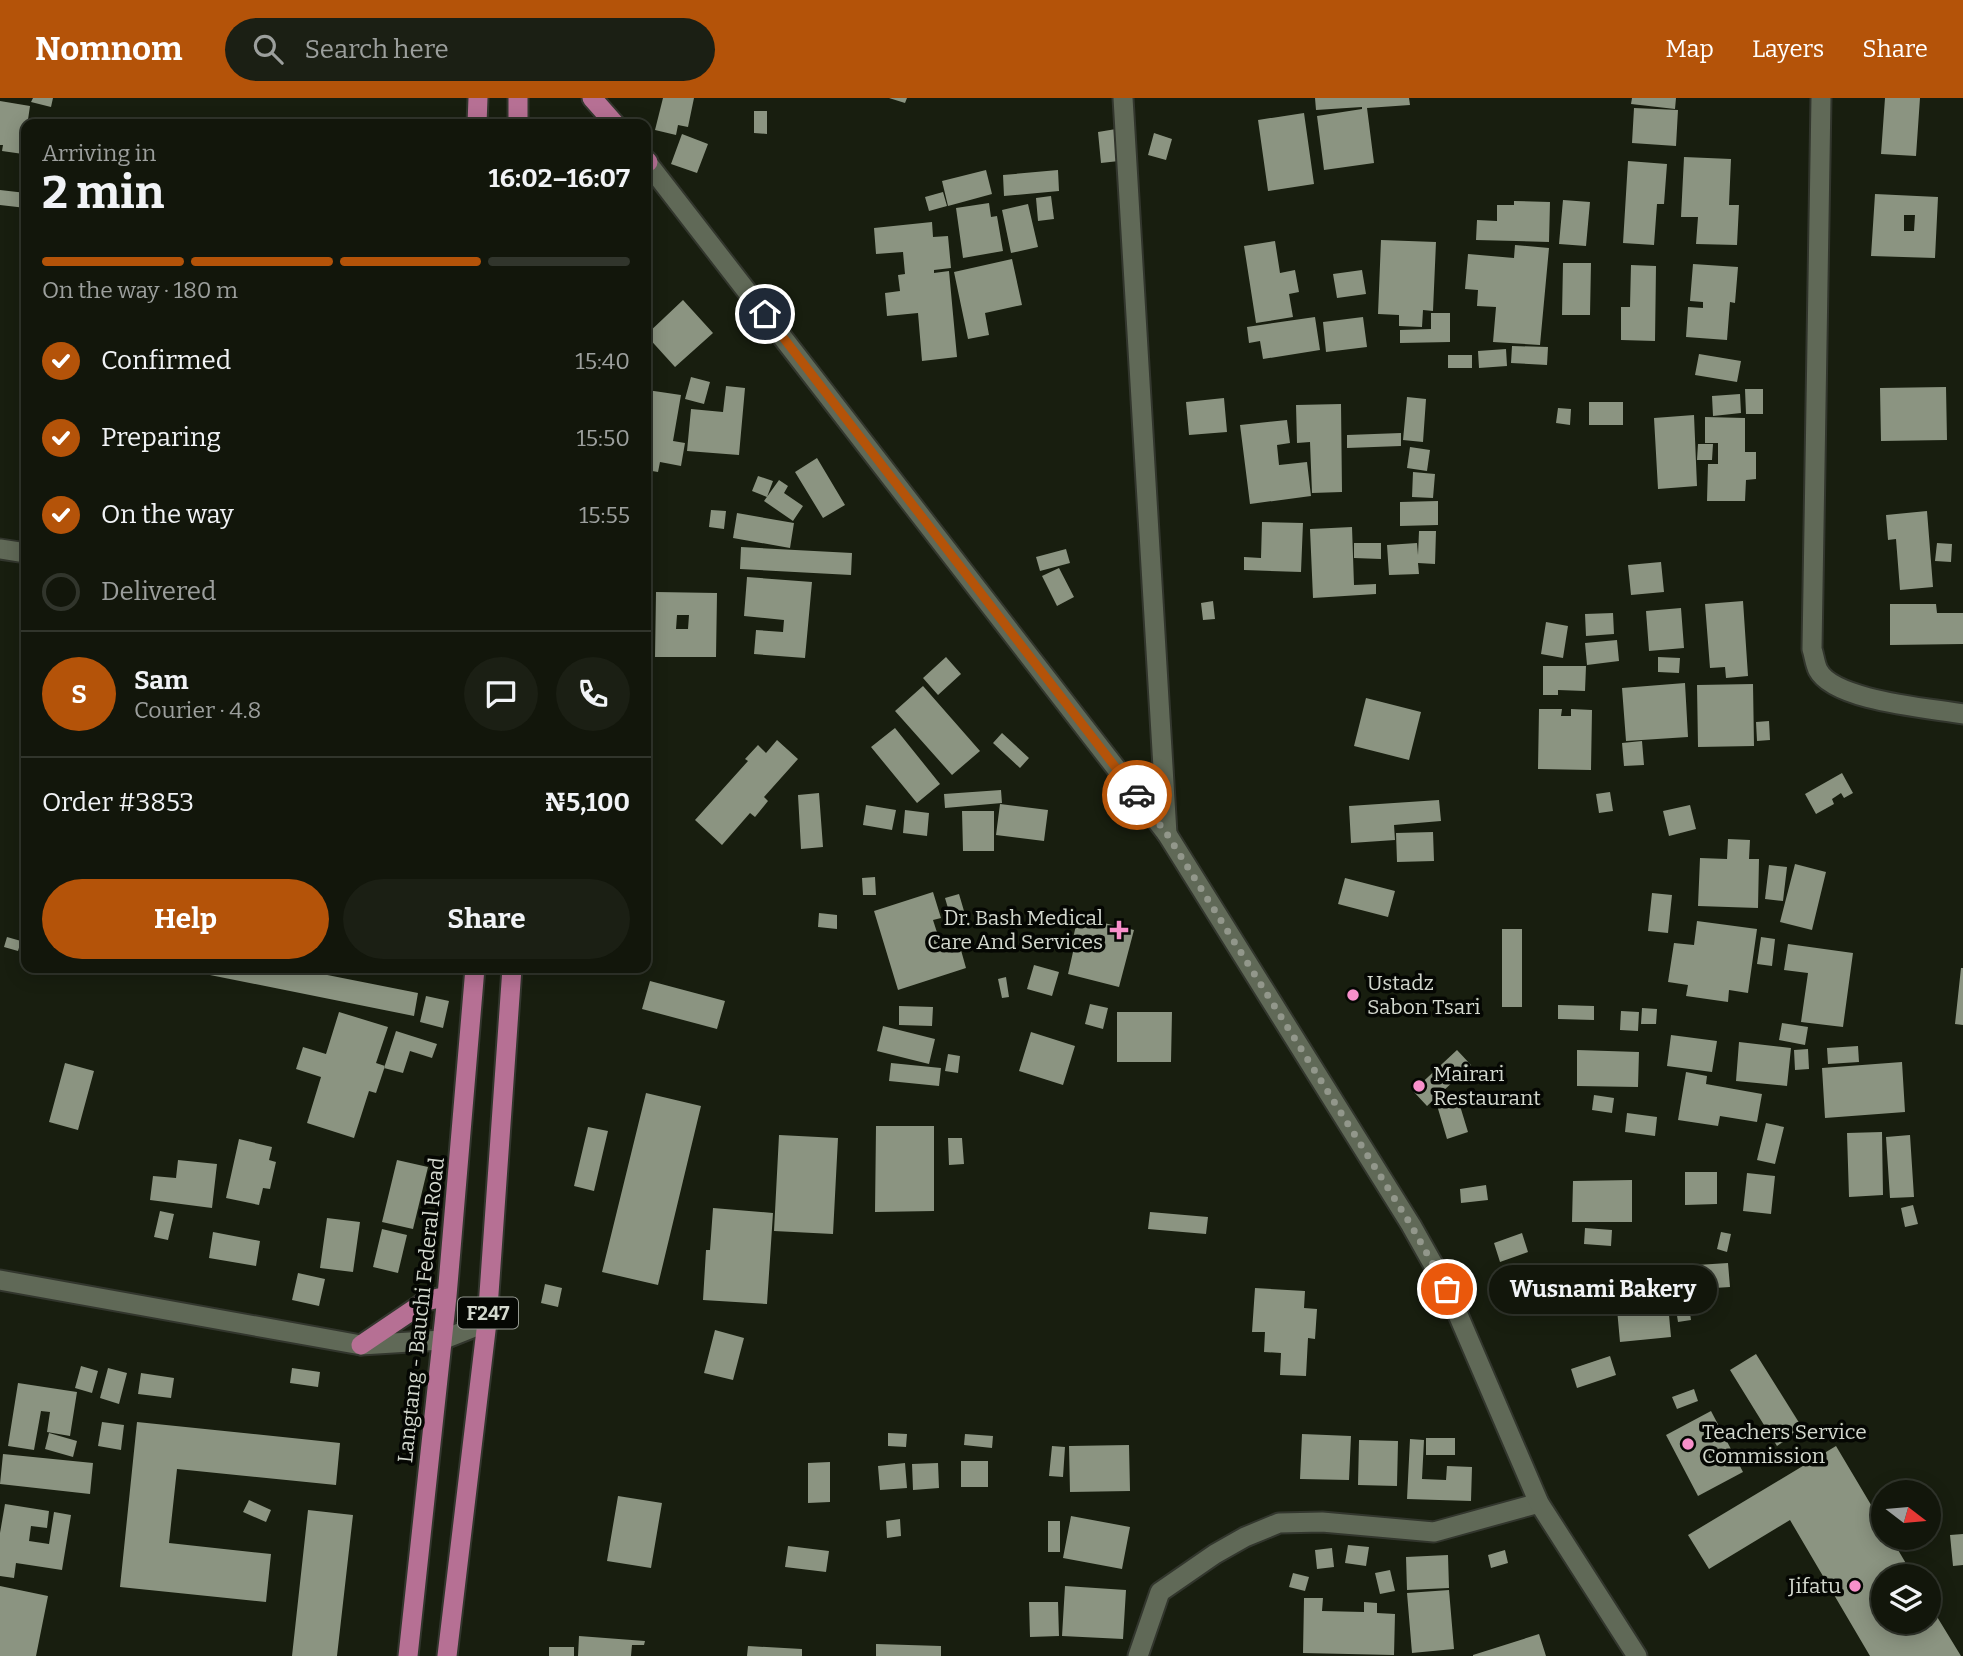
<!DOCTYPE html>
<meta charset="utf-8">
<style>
body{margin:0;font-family:Bitter,serif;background:#1b1f14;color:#f1f3f6;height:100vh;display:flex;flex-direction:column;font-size:26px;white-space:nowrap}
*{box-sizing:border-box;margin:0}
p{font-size:23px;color:#9c9f9d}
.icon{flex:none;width:38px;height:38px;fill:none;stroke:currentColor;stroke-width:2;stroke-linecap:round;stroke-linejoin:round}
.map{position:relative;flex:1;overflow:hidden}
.panel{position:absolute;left:21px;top:21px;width:630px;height:854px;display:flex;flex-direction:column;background:#12160b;border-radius:14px;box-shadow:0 4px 18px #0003,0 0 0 2px #31352c}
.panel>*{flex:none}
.needle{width:46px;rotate:106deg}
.controls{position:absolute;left:1871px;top:1382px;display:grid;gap:14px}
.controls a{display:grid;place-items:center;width:70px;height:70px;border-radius:50%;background:#12160b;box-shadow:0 4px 18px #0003,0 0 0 2px #31352c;font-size:35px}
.pin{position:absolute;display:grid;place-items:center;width:60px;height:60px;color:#fff;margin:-30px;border:4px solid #fff;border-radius:50%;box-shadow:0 2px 7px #0007}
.courier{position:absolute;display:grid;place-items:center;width:70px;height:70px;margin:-35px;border:5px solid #b45309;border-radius:50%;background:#fff;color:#222;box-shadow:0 2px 9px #0007}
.bubble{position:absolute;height:49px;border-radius:24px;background:#12160b;box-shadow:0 4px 18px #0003,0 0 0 2px #31352c;font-size:23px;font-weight:700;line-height:49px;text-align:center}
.summary em{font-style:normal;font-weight:700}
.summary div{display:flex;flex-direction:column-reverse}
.summary{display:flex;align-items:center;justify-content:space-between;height:119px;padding:0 21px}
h1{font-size:46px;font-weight:700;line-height:52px}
.bar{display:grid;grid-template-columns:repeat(4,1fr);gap:10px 7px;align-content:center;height:84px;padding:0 21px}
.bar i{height:9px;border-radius:5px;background:#31352c}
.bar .on{background:#b45309}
.bar p{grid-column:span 4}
.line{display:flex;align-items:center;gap:18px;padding:0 21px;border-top:2px solid #31352c}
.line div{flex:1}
.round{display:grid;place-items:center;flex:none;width:74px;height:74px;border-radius:37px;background:#1b1f14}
ol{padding:0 21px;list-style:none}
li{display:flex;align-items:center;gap:21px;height:77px}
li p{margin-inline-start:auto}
li .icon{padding:7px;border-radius:50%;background:#b45309;color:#fff;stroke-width:4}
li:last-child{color:#9c9f9d}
li i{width:38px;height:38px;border:4px solid #31352c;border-radius:50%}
.action{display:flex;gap:14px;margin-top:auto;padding:14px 21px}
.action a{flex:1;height:80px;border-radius:42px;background:#b45309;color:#fff;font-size:28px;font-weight:700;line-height:80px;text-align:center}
.action a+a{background:#1b1f14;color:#f1f3f6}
header{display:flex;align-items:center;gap:42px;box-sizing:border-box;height:98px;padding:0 35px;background:#b45309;color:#fff}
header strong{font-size:33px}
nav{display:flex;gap:38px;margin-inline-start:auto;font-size:24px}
.search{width:490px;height:63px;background:#1b1f14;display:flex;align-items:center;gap:18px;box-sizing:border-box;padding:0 24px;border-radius:38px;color:#9c9f9d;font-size:26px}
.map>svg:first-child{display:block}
.building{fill:#8b9481;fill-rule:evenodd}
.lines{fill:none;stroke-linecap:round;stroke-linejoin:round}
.minor-casing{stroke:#32362d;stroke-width:23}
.tertiary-casing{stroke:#32362d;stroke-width:23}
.primary-casing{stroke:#32362d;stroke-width:23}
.minor{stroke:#606957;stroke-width:19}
.tertiary{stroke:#606957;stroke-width:19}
.primary{stroke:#b67094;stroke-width:19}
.done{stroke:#92978b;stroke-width:7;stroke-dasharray:0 12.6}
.route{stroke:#b45309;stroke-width:9}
.poi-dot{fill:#f890cb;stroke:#050703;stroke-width:2.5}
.labels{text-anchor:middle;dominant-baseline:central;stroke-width:7;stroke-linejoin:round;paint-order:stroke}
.shield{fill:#050703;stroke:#959991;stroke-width:2}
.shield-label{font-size:19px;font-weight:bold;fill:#d3d8ce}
.poi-label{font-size:21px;fill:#d3d8ce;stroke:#050703;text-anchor:start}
.street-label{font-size:21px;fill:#d3d8ce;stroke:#050703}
</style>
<header>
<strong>Nomnom</strong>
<div class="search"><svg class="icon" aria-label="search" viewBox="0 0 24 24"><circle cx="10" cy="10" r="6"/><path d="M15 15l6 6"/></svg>Search here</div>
<nav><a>Map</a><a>Layers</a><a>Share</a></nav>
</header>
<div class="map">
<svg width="1963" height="1558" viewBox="0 0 1963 1558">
<rect width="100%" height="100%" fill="#181e0f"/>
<path class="building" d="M33,0h20l-2,9 -20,-5z
M663,0h31l-6,29 -10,-2 -2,10 -21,-5z
M889,0h18l-2,5z
M1315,0h94l1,7 -43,3 7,55 -50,7 -7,-54 45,-7v-2l-46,3z
M1632,0h44l-1,11 -44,-5z
M1885,0h35l-4,58 -35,-2z
M0,3l30,5 -7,48 -21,-3 1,-6h-3z
M1634,10l44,2 -2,36 -44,-3z
M754,13h13v23l-13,-1z
M1304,15l10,71 -46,7 -10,-71z
M1116,31l3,32 -18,2 -3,-31z
M1154,35l18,6 -6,21 -18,-5z
M682,36l26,10 -11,29 -26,-9z
M1684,59l47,2 -2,46h10l-2,40 -41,-1 2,-27h-17z
M1628,63l39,3 -3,40h-7l-3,41 -31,-2z
M986,72l6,24 -44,12 -6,-25z
M1058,72l1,21 -55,5 -1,-21z
M0,92l26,3v15l-26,-3z
M943,94l4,14 -18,5 -4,-14z
M1875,96l63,3 -3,61 -64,-2zM1904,117h11l-1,16h-10z
M1051,98l3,23 -16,2 -2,-23z
M1563,102l27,2 -4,44 -27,-2z
M1514,103l36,1 -1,40 -73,-2 1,-20 20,1v-16h17z
M989,105l2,14 6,-1 6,35 -40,7 -7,-50z
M1028,106l10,43 -27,6 -9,-43z
M932,124l1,15 15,-1 3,32 -17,2v3l15,-2 8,86 -35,4 -4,-48 -31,3 -2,-23 15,-2 -2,-16 7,-1 -2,-22 -27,2 -2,-26z
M1381,142l55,2 -3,69 -10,-1 -1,17 -23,-1v-11l-21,-1z
M1275,143l5,32 15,-3 4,22 -10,2 4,23 -37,6 -12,-77z
M1515,147l34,3 -9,97 -47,-3 3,-35 -19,-1 1,-16 -13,-1 3,-35 46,4z
M1012,161l10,46 -37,8 4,22 -21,4 -14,-67z
M1563,165h28l-1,52h-28z
M1693,166l45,3 -3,36 -5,-1 -3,38 -41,-3 2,-30 15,1v-6l-13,-1z
M1631,167l25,1 -1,75 -34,-1v-33h9z
M1362,172l4,24 -29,4 -4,-24z
M683,202l30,33 -38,34 -29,-32z
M1431,215h19v29l-50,1v-13l31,-1z
M1315,219l5,33 -57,9 -3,-18 -11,2 -2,-16z
M1363,219l4,30 -41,5 -3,-30z
M1512,248l36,1 -1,18 -36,-2z
M1506,251l1,17 -28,2 -1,-17z
M1699,256l42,7 -4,21 -42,-7z
M1448,257h24v13h-24z
M691,279l19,5 -6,22 -19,-5z
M726,288l19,2 -6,67 -52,-4 4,-42 32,3z
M1946,289l1,53 -66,1 -1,-53z
M1745,291h18v25h-17z
M647,292l34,5 -8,46 12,2 -4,23 -21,-4 -2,10 -12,-2z
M1740,296l1,19 -28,3 -1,-20z
M1407,299l19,2 -3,43 -20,-2z
M1224,300l3,34 -38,3 -3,-33z
M1589,304h34v23h-34z
M1341,306l1,88 -30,1 -2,-51 -13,1 -1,-38z
M1558,310l13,1 -1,16 -14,-2z
M1694,317l3,71 -39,3 -4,-71z
M1705,319l40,1v34h11v27l-10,1 -1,21h-38l1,-37h10v-21h-13z
M1287,322l3,23 -13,2 2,20 28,-3 4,34 -61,8 -10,-79z
M1401,335v13l-54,2v-13z
M1698,346h15l-1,16h-15z
M1410,349l20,3 -3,21 -20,-3z
M817,360l28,47 -22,13 -28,-46z
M1413,374l22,2 -2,24 -21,-1z
M758,378l15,5 -6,16 -15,-6z
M779,382l9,6 -4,7 19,13 -10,15 -29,-20z
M1438,403v24l-38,1v-24z
M711,412l15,1 -2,18 -15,-2z
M1927,413l6,76 -33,3 -4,-51 -8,1 -2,-25z
M737,415l57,10 -4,25 -57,-10z
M1262,424l41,1 -2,49 -57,-2v-13l17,1z
M1352,429l2,58 22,-1v10l-63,4 -3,-69z
M1419,433h17l-1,33 -17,-1 1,11 -30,1 -2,-30 30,-2 1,12z
M1354,445h27v16l-27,-1z
M1937,445l15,1 -1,18 -16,-1z
M741,449l111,6 -1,22 -111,-6z
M1066,451l4,14 -30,8 -4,-14z
M1661,464l3,30 -33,3 -3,-30z
M1059,470l15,29 -17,9 -15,-30z
M747,479l65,5 -7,76 -51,-4 2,-24 27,2 1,-12 -40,-4z
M656,494l61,1 -1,64h-61zM677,517h12l-1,14h-12z
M1213,503l2,18 -12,1 -2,-17z
M1743,503l5,75 -22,2 -1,-11 -15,1 -5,-64z
M1890,506h46l1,9h26v31l-73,1z
M1681,510l3,40 -35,3 -3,-40z
M1613,515l1,21 -28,2 -1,-22z
M1546,524l22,4 -5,32 -22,-4z
M1617,542l2,21 -32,4 -2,-22z
M946,559l15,17 -23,21 -15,-17z
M1658,559l22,1 -1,15 -21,-1z
M1543,568h43l-1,25 -27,-1v5h-15z
M1685,585l3,54 -62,4 -4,-53z
M1753,586l1,62 -56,1 -1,-62z
M923,588l57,65 -28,24 -57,-64z
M1366,600l55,14 -12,48 -55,-14z
M1539,611h23l-1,7h10v-7l21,1 -1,60 -53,-1z
M1769,623l1,19 -13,1 -1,-19z
M895,630l45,56 -23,19 -46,-56z
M1002,635l27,25 -9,10 -27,-25z
M777,642l21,19 -34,38 4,4 -13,16 -5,-4 -28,32 -27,-25 53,-59 -3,-2 13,-14 8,8z
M1642,643l2,24 -20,1 -2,-23z
M1842,675l11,20 -9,5 -3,-5 -9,6 2,5 -18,10 -11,-20z
M1001,692l1,13 -57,5 -1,-14z
M1610,694l3,19 -14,2 -3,-19z
M819,695l4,54 -22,2 -3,-54z
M1439,702l2,21 -47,4 1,15 -44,3 -2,-37z
M1000,706l48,6 -4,31 -48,-6z
M866,707l30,5 -4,20 -29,-5z
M1690,707l6,24 -27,7 -6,-25z
M905,712l24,3 -2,23 -24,-3z
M962,713h32v40h-31z
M1433,734l1,29 -37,1 -1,-29z
M1728,741l22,1 -1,19h10l-1,49 -60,-2 2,-48 27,1z
M1795,766l31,8 -14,58 -32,-8z
M1769,767l18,2 -4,34 -18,-2z
M875,779l1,18h-13l-1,-17z
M1345,780l50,13 -7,26 -50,-13z
M933,794l8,26 -8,2 9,28 17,-5 7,25 -68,22 -24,-79z
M1652,795l20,2 -4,38 -20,-2z
M959,796l5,17 -14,4 -5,-17z
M819,815l18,2v14l-19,-2z
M1078,819l56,13 -15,57 -51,-13 5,-22 -3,-1z
M1697,823l60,8 -9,64 -19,-3 -1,12 -42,-6 2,-11 -20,-3 6,-39 20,2z
M1502,831h20v78h-20z
M25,837h1v24l-6,-1z
M7,839l14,4 -3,10 -14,-4z
M1761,839l14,2 -3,27 -15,-2z
M1788,846l65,9 -10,74 -42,-5 7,-49 -24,-3z
M1034,867l25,7 -7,24 -25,-7z
M201,870h91l126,25 -4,23 -214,-43z
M1961,870h2v57l-8,-1z
M1006,879l3,20 -7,1 -4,-19z
M650,883l75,20 -8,28 -75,-20z
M426,898l23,5 -6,27 -23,-6z
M1090,906l18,4 -5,21 -18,-5z
M1558,907l36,1v14l-36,-1z
M899,908l34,1 -1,19 -33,-1z
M1642,910l15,1 -1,15h-15z
M1621,913l18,1 -1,19 -18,-1z
M339,914l49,15 -12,36 9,3 -9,27 -7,-2 -15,47 -47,-15 14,-46 -25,-8 7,-22 23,7z
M1117,914h55l-1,50h-54z
M1782,925l26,4 -3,18 -26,-5z
M883,928l52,13 -6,25 -52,-13z
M396,933l41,13 -5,14 -22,-7 -7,22 -19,-5z
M1031,934l44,14 -12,39 -44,-14z
M1671,937l46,6 -5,31 -45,-6z
M1739,944l52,6 -4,38 -51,-5z
M1858,948l1,16 -31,2 -1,-16z
M1808,951l1,20 -14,1 -1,-20z
M1457,952l14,15 -44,41 -14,-15z
M1577,952l62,2 -1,35 -61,-1z
M948,956l12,2 -2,17 -13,-2z
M1902,964l3,50 -80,6 -3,-50z
M65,965l29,8 -16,59 -29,-8z
M891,965l50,5 -2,18 -50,-5z
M1686,974l21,4 -1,8 56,10 -5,28 -37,-6 -2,10 -40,-6z
M646,995l55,13 -43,179 -56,-13z
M1594,997l20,3 -2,15 -20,-3z
M1457,998l11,36 -21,7 -11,-37z
M1627,1015l30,4 -2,19 -30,-4z
M1766,1025l18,4 -9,37 -18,-4z
M876,1028h58v85l-59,1z
M588,1029l20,4 -14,60 -20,-5z
M1882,1034l1,63 -34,2 -2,-64z
M779,1037l59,3 -5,96 -59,-3z
M1910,1037l4,62 -24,1 -4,-61z
M948,1040h14l2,26 -15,1z
M239,1041l33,8 -3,13 7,2 -6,27 -7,-1 -4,17 -33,-7z
M178,1062l39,4 -5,44 -62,-8 3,-24 23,2z
M397,1062l31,7 -15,62 -31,-7z
M1685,1074h32v32l-32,1z
M1747,1075l28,3 -4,38 -28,-3z
M1632,1082v42h-60l1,-41z
M1486,1087l2,15 -27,3 -1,-14z
M1913,1107l5,19 -13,3 -4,-19z
M713,1110l60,5 -6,91 -64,-4 3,-50h4z
M160,1113l14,3 -6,26 -14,-3z
M1150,1114l58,5 -2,17 -58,-5z
M327,1120l33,4 -7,50 -33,-4z
M1585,1130l27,2 -1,16 -27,-2z
M382,1131l25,6 -9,38 -25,-6z
M213,1134l47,9 -4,25 -47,-8z
M1721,1134l10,2 -4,18 -10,-3z
M1522,1135l6,19 -28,10 -6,-19z
M1728,1165l2,24 -31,2 -2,-24z
M1665,1173l6,66 -51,5 -6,-66z
M298,1175l27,6 -6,27 -27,-6z
M545,1186l17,4 -4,19 -17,-4z
M1255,1190l50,3 -1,17 13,1 -2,30 -7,-1 -2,38 -26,-1 1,-22 -17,-1 1,-20h-13z
M1686,1190l5,32 -13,2 -5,-32z
M715,1232l29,8 -11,42 -29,-7z
M1756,1256l47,75 -26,17 -47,-76z
M1610,1258l6,19 -39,13 -6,-19z
M81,1268l17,5 -6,22 -17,-5z
M108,1270l19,5 -8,31 -19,-6z
M292,1270l28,4 -2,15 -28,-4z
M141,1275l33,5 -3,20 -33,-4z
M18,1285l59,9 -7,44 -23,-4 3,-20 -9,-1 -7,39 -26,-4z
M1694,1291l4,12 -21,8 -5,-12z
M1711,1313l32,61 -45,24 -32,-61z
M102,1324l22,3 -3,25 -23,-4z
M137,1324l203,21 -4,42 -159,-16 -8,74 102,11 -5,48 -146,-15z
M49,1335l28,8 -4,16 -28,-8z
M888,1335l19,1 -1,13 -18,-1z
M965,1336l28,2 -1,12 -28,-3z
M1302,1336l49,2 -2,44 -49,-1z
M1426,1340h29v17h-29z
M1410,1341l14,1 -2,39 24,1 1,-14 25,1 -1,34 -64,-2z
M1359,1342l39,1 -1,45 -39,-1z
M1129,1347l1,46 -60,1 -1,-46z
M1052,1348l13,1 -2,30 -14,-1z
M1836,1348l47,79v13h8l23,39h-31v45h45v-20l33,54h-91l-80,-136 -81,49 -21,-34z
M3,1356l90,9 -3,31 -90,-10z
M961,1363h27v26h-27z
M830,1364v40l-22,1v-40z
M905,1365l2,25 -27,2 -2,-24z
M938,1365l1,25 -26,2 -1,-26z
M618,1398l44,7 -11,65 -44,-7z
M249,1402l22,10 -5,12 -23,-10z
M5,1406l44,7 -2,17 -16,-2 -2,15 20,3 5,-32 17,3 -9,55 -46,-7 -2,15 -14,-2v-43z
M308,1412l45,5 -16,141h-45z
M1071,1418l59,11 -8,42 -59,-11z
M900,1421l1,17 -14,2 -1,-17z
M1048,1423h12v31h-12z
M1963,1436v31l-10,1 -3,-31z
M1348,1447l21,2 -3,19 -21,-3z
M788,1448l41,5 -3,21 -41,-5z
M1332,1450l2,19 -17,2 -2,-19z
M1505,1452l3,13 -17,5 -3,-13z
M1448,1457l1,33 -42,2 -1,-33z
M1390,1472l5,21 -15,3 -5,-21z
M1293,1475l16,4 -4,14 -16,-4z
M0,1488l48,10 -12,60h-36z
M1065,1488l61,4 -3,49 -61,-3z
M1449,1492l5,59 -42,4 -5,-60z
M1304,1500h19l-1,13 42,1v-10l13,1v10l18,1 -1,41 -91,-2z
M1029,1504h29l1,34 -29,1z
M1539,1536l7,22h-73v-1z
M579,1538l66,5 -1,4h-12l-1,11h-53z
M876,1546l65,2v10h-65z
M748,1548l54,3v7h-55z
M549,1549h25v9h-25z"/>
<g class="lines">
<g class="minor-casing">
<path id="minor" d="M1123,0l44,736
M1821,0l-9,551c2,6 3,15 6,21 16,31 112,38 145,44
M0,451l26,4
M0,1182l361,65 81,-5 45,-18
M1138,1558l22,-64 55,-38 30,-17 34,-14 43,-1 112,10 105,-29"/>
</g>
<g class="tertiary-casing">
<path id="tertiary" d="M646,63l521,673 244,391 36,64 92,214 98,153"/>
</g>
<g class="primary-casing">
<path id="primary" d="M592,0l23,26
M477,26l1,-26
M518,26v-26
M646,62l2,2
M361,1247l65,-44 21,-5
M408,1558l39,-360 28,-328
M447,1558l40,-334 25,-354"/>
</g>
<use href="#minor" class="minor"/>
<use href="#tertiary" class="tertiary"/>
<use href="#primary" class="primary"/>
</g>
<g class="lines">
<path class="done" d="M1137,697l30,39 244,391 36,64"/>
<path class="route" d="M765,216l372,481"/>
</g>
<g class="poi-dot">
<path d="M1115.5 821.5h7v7h7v7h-7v7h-7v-7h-7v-7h7z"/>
<circle cx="1353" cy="897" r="7"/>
<circle cx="1419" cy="988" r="7"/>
<circle cx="1688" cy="1346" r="7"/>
<circle cx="1855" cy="1488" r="7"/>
</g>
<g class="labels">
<rect class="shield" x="458" y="1199.5" width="60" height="31" rx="5"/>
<g class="shield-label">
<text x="488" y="1215">F247</text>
</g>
<g class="poi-label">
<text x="1103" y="820" text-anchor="end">Dr. Bash Medical<tspan x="1103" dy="24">Care And Services</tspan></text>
<text x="1367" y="885">Ustadz<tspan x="1367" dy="24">Sabon Tsari</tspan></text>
<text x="1433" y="976">Mairari<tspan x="1433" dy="24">Restaurant</tspan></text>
<text x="1702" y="1334">Teachers Service<tspan x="1702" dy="24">Commission</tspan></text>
<text x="1841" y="1488" text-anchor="end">Jifatu</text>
</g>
<g class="street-label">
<text transform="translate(421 1212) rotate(-84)">Langtang - Bauchi Federal Road</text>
</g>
</g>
</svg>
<div class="controls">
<a><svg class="needle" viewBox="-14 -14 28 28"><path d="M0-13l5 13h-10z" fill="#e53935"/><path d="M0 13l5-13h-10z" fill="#9c9f9d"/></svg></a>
<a><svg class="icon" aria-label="layers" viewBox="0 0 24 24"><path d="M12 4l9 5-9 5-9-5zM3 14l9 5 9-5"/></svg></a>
</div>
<div class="pin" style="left:1447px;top:1191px;background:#ea580c"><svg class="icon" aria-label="bag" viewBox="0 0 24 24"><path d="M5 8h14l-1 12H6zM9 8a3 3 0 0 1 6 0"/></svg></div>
<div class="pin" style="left:765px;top:216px;background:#1f2937"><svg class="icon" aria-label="home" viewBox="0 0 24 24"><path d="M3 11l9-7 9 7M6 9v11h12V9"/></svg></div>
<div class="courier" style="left:1137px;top:697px"><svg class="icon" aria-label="car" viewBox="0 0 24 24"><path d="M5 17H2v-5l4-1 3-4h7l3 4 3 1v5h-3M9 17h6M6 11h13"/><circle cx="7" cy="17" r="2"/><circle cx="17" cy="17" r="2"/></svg></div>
<div class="bubble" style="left:1489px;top:1167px;width:228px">Wusnami Bakery</div>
<section class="panel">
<div class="summary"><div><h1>2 min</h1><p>Arriving in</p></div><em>16:02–16:07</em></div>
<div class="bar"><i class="on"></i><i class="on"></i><i class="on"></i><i></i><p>On the way · 180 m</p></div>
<ol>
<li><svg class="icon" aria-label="check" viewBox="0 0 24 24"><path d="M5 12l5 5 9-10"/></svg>Confirmed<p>15:40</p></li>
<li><svg class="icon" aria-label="check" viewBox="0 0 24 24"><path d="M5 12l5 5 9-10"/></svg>Preparing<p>15:50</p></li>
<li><svg class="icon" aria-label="check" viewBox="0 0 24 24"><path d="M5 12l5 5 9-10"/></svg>On the way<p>15:55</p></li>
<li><i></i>Delivered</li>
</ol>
<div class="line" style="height:126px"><b class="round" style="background:#b45309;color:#fff">S</b><div><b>Sam</b><p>Courier · 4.8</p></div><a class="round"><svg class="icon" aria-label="chat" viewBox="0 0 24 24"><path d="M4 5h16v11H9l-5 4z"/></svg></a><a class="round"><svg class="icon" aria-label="phone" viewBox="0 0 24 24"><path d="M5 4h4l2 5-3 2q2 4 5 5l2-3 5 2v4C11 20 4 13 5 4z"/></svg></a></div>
<div class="line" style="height:91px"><div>Order #3853</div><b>₦5,100</b></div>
<div class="action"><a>Help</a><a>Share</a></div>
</section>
</div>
